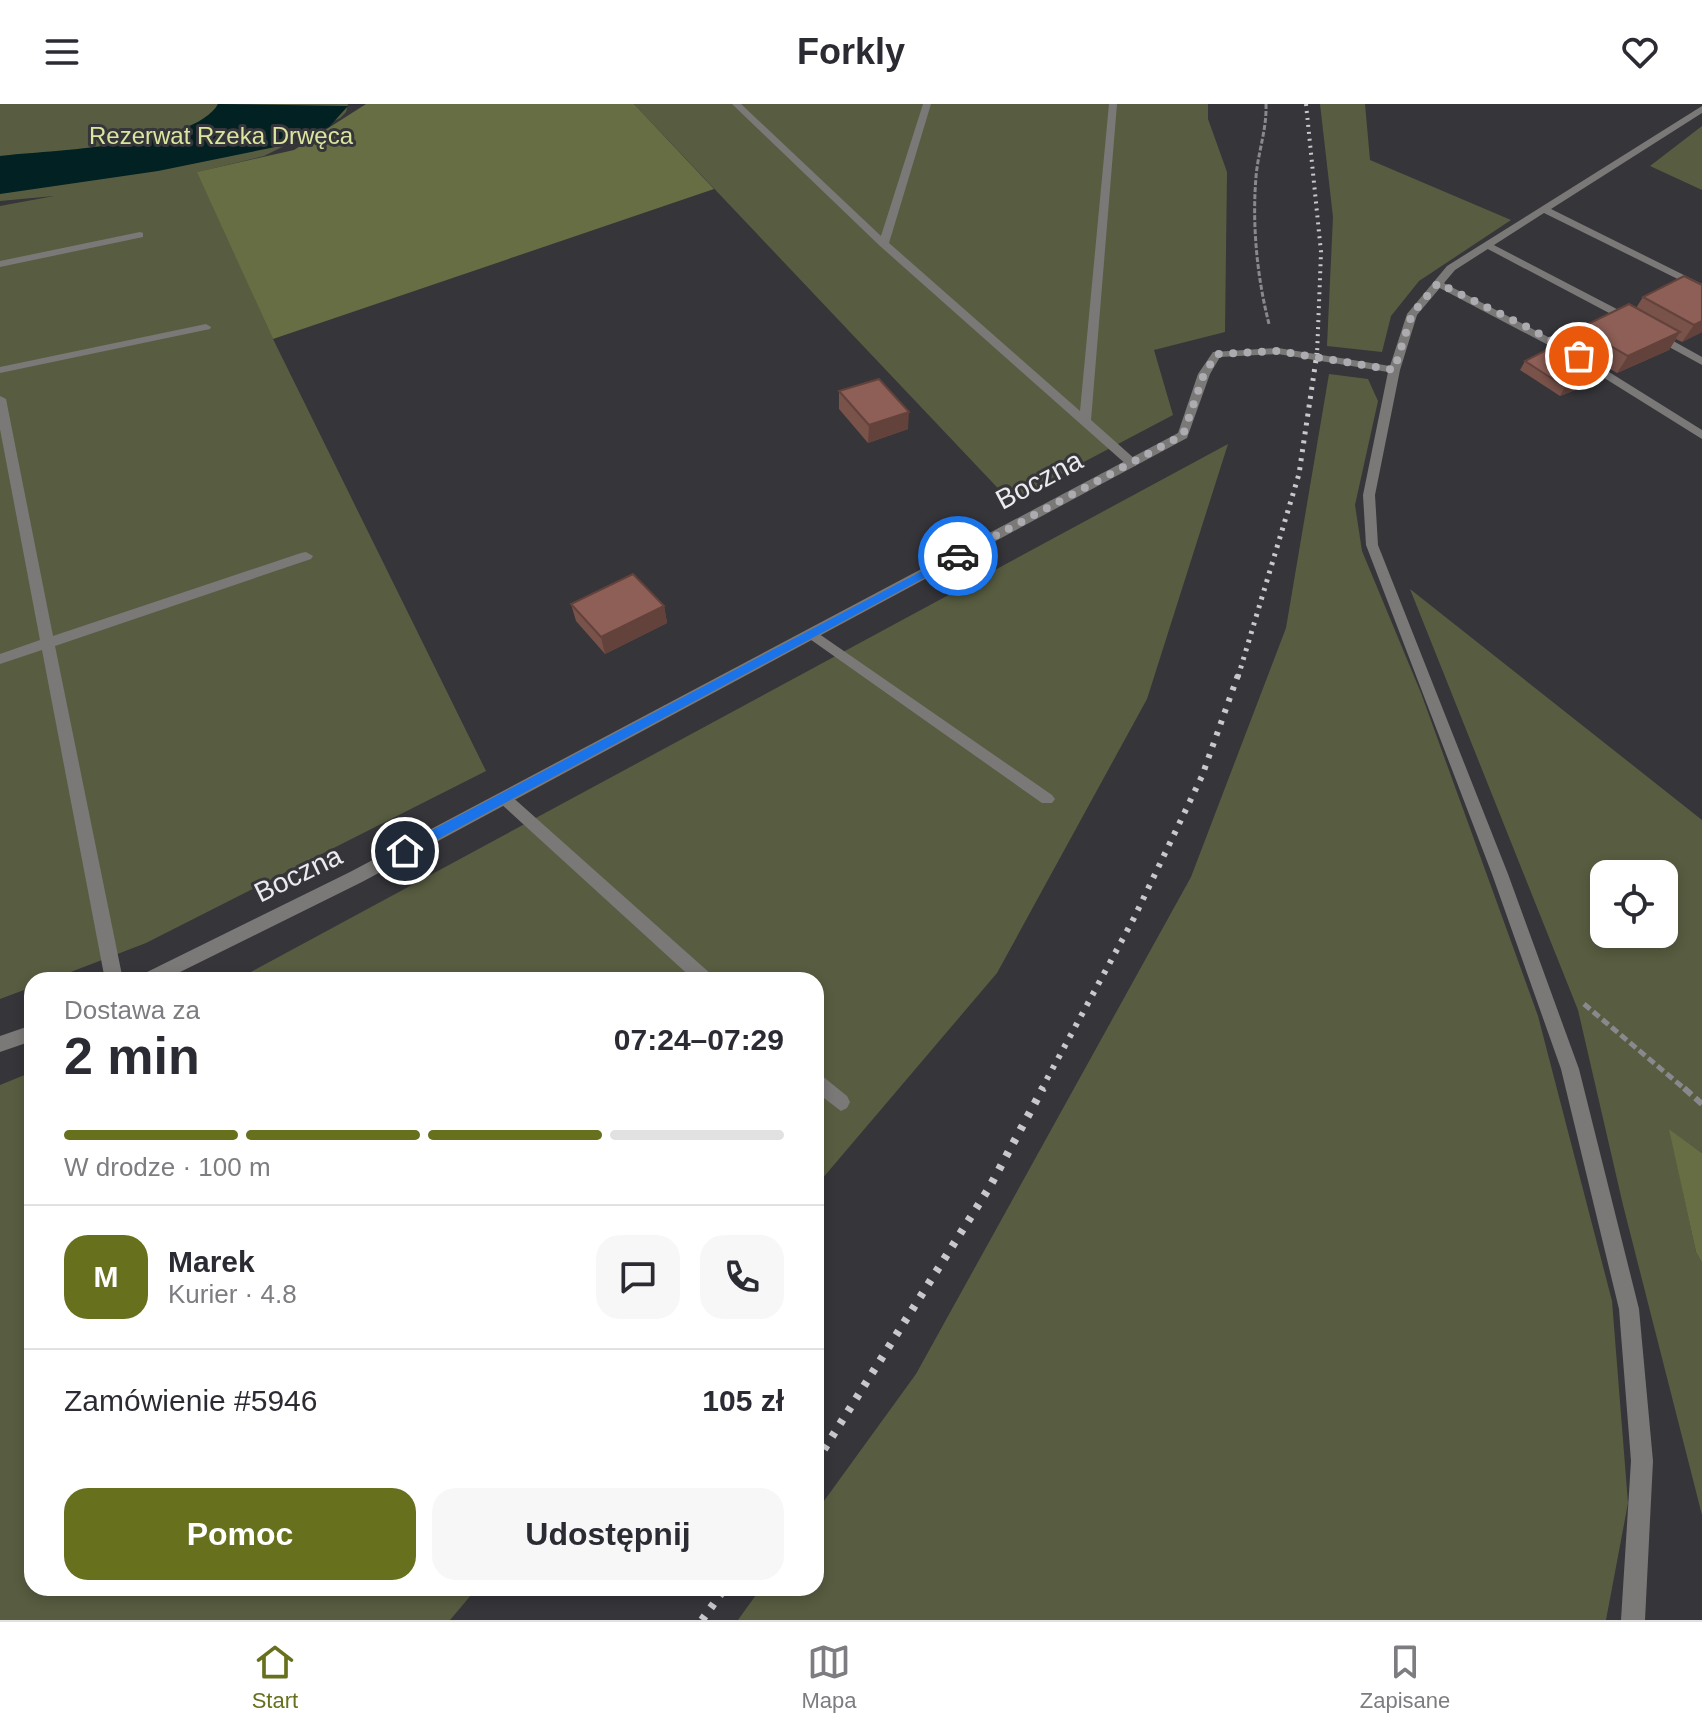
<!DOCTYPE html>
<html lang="pl">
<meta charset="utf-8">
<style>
body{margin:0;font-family:Helvetica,sans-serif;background:#f7f7f7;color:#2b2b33;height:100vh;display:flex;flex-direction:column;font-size:30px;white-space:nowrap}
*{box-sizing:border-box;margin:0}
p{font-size:26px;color:#7c7c81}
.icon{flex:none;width:44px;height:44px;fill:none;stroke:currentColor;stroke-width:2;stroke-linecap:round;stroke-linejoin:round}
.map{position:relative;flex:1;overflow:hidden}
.panel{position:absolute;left:24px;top:868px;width:800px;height:624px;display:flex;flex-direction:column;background:#fff;border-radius:24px;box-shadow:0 4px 12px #0003}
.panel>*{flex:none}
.tools{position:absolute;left:1590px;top:756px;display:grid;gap:16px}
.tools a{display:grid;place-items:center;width:88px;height:88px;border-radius:16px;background:#fff;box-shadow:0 4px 12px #0003;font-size:40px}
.pin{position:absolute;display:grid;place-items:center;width:68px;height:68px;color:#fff;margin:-34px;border:4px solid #fff;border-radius:50%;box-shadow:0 2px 8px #0007}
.courier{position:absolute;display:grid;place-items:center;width:80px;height:80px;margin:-40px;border:6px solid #1a73e8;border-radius:50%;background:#fff;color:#222;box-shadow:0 2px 10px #0007}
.head em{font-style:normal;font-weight:700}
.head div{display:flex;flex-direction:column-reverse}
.head{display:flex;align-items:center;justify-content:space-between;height:136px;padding:0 40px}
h1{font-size:52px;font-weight:700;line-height:60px}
.bar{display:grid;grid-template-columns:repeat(4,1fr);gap:12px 8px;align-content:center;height:96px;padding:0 40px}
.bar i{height:10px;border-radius:6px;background:#e1e1e2}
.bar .active{background:#67701d}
.bar p{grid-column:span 4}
.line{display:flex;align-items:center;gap:20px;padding:0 40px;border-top:2px solid #e1e1e2}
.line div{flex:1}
.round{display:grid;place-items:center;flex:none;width:84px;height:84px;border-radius:24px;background:#f7f7f7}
.cta{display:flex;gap:16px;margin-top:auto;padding:16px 40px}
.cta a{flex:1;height:92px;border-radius:24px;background:#67701d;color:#fff;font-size:32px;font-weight:700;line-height:92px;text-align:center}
.cta a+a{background:#f7f7f7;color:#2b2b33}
header{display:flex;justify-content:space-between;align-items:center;height:104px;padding:0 40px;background:#fff;font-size:36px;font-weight:700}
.dock{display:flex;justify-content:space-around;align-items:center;height:112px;border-top:2px solid #e1e1e2;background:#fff;font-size:22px;color:#7c7c81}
.dock a{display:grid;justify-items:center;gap:4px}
.dock .active{color:#67701d}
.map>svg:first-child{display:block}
.green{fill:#585d41;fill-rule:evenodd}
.forest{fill:#676e43}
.water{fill:#012122}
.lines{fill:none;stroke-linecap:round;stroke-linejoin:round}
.path-far2{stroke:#89888d;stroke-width:3;stroke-dasharray:5 2;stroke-linecap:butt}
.path-far1{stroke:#89888d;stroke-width:5;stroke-dasharray:8 4;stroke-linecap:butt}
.path{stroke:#89888d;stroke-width:6;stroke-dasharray:10 5;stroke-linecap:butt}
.service{fill:#7b7977;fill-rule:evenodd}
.minor{fill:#7b7977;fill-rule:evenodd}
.rail-far3{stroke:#c9c8cd;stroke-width:4;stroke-dasharray:2 5;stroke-linecap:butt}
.rail-far2{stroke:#c9c8cd;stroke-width:5;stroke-dasharray:3 6;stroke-linecap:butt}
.rail-far1{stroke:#c9c8cd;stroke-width:6;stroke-dasharray:4 8;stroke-linecap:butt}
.rail{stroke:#c9c8cd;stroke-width:8;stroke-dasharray:5 10;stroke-linecap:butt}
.wall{fill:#79524a}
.shaded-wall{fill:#63423c}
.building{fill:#8d5f56;stroke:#63423c;stroke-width:2}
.route{fill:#1a73e8}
.done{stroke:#acabaf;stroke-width:8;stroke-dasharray:0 14.4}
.labels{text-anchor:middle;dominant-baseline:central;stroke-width:6;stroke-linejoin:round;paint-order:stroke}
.far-park-label{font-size:24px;fill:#dae69f;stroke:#36353a}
.street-label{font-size:28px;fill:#ebeaee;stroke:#36353a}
</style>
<header><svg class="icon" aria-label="menu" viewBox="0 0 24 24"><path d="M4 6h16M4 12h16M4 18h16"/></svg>Forkly<svg class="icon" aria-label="heart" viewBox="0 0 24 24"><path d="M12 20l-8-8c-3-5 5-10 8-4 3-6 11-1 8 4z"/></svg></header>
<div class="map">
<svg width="1702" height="1516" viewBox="0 0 1702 1516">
<rect width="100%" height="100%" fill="#36353a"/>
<path class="green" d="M0,0h348l-2,8 -6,6 -76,38 -66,16 75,167 213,432 -340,172 -96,37h-18v7l-32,12v-793l54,-10 -54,5z
M634,0h574v15l19,53 -2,160 -71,18 19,65 -163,86z
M1320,0h45l5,56 141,60 -92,61 -28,35 -9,36 -55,-6 6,-129z
M1702,22v64l-52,-24z
M1329,270l39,5 10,22 -23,104 7,46 59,142 117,323 74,285 16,202 -22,117h-868l23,-32h55v-76l100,-138 275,-497 95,-249z
M1228,340l-81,255 -150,274 -181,213v-206h-580z
M1410,485l292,231v333l-32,-23 26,122 6,11v252l-79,-310 -45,-195zM1604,770h60v60h-60z
M32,968v516h445l-27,32h-450v-535z"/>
<path class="forest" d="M366,0h268l80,85 -441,150 -76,-167 97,-22z
M1669,1025l33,24v110l-6,-11z"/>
<path class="water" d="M218,0l130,2 -19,21 -39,17 -132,27 -158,23v-38c48,-6 194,-9 218,-52z"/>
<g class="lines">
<path class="path-far2" d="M1266,0c1,25 -8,48 -10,73 -4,48 1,100 13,147"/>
<path class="path-far1" d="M1584,900l102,86"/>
<path class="path" d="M1684,984l18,16"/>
<path class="service" d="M732,0h9l140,132 42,-132h8l-42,139 191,168 29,-307h8l-26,316 45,40v6h-8l-248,-220z
M140,128l3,1v4l-143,30v-6z
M1488,138l148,77 1,2 -9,2 -144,-76 -1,-2z
M1438,176l139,72 125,78v9l-133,-83 -135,-71 -1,-2z
M206,220l5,3 -1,2 -210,44v-6z
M1651,229h8l43,24v8l-51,-28z
M0,292l6,3 47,237 248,-83 5,-1 7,4 -2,3 -256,87 68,334h-18l-63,-330 -42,14v-10l40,-14 -40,-211z
M812,525l240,166 3,4 -3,4h-10l-235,-166 -2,-3z
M504,688l5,2 203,181 3,5h-21l-195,-178 -3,-4 3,-4z
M816,967l31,25 3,6 -3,6 -6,3 -25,-19z"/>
<path class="minor" d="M1702,2v7l-151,96 151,75v7l-158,-78 -89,57 -38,45 -17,55 -25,125 3,50 130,329 71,195 60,240 14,152 -8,159h-24l10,-159 -12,-152 -58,-240 -69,-195 -126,-329 -3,-50 25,-123 -110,-18 -58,3 -10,17 -23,64 -825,444 -198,98h-26l3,-5 209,-103 828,-439 20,-59 15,-22 65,-4 112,18 17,-52 40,-48z
M32,921v16l-32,11v-16z"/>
<path class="rail-far3" d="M1306,0l15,148 -4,103"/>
<path class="rail-far2" d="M1238,573l61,-203 18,-121"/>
<path class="rail-far1" d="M1041,986l93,-172 68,-142 36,-101"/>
<path class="rail" d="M816,1358l173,-274 54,-100
M702,1516l23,-32"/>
</g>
<path class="wall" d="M1702,181v47l-20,10 -6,-3 -7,11 -52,23 -47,-28 10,-17 56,-20 7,-11z
M1525,257l82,10 -6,9 -41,16 -40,-26z
M839,287l69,38 -40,14 -29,-34z
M571,500l93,2 3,17 -62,31 -29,-33z"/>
<path class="shaded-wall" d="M1702,217v11l-20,10 12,-17z
M1680,228l-11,18 -52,23 11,-17z
M1607,267l-6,9 -41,16 5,-9z
M909,308l-1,17 -40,14 1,-18z
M664,502l3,17 -62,31 -4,-17z"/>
<path class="building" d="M1684,172l18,9v36l-8,4 -51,-28z
M1629,200l51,28 -52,24 -48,-28z
M1560,239l47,28 -42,16 -40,-26z
M879,275l30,33 -40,13 -30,-34z
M633,470l31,32 -63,31 -30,-33z"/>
<path class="route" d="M958,448l3,1v5l-551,296h-10v-7z"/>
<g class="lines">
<path class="done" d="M958,452l225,-121 21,-61 13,-20 61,-3 116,19 18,-56 26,-31 91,45 50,28"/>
</g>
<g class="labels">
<g class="far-park-label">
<text x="221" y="31">Rezerwat Rzeka Drwęca</text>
</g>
<g class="street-label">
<text transform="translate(1039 376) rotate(-28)">Boczna</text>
<text transform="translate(298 770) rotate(-26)">Boczna</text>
</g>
</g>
</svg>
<div class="tools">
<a><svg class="icon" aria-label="locate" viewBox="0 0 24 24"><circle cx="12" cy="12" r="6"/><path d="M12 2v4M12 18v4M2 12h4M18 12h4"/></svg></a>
</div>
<div class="pin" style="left:1579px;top:252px;background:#ea580c"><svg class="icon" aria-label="bag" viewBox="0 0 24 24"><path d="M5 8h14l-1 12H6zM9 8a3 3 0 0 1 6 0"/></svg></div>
<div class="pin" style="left:405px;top:747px;background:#1f2937"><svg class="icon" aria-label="home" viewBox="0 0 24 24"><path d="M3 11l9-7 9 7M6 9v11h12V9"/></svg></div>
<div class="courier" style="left:958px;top:452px"><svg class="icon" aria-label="car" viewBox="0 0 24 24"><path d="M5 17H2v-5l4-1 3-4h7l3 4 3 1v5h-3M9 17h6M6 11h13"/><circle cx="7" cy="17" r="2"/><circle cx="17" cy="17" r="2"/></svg></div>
<section class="panel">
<div class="head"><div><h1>2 min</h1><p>Dostawa za</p></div><em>07:24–07:29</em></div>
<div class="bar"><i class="active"></i><i class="active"></i><i class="active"></i><i></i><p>W drodze · 100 m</p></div>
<div class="line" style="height:144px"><b class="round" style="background:#67701d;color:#fff">M</b><div><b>Marek</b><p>Kurier · 4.8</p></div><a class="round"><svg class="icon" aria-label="chat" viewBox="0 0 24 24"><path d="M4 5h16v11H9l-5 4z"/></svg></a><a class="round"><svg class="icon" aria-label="phone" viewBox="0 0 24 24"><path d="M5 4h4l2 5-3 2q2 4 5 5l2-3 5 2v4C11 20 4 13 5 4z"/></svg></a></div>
<div class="line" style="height:104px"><div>Zamówienie #5946</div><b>105 zł</b></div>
<div class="cta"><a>Pomoc</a><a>Udostępnij</a></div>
</section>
</div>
<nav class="dock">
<a class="active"><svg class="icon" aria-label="home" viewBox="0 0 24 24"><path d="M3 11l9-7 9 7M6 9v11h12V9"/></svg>Start</a>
<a><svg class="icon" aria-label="map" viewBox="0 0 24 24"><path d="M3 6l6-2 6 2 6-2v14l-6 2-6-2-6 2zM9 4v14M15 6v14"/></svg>Mapa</a>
<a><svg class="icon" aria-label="saved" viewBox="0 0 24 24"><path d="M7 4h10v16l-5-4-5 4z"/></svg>Zapisane</a>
</nav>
